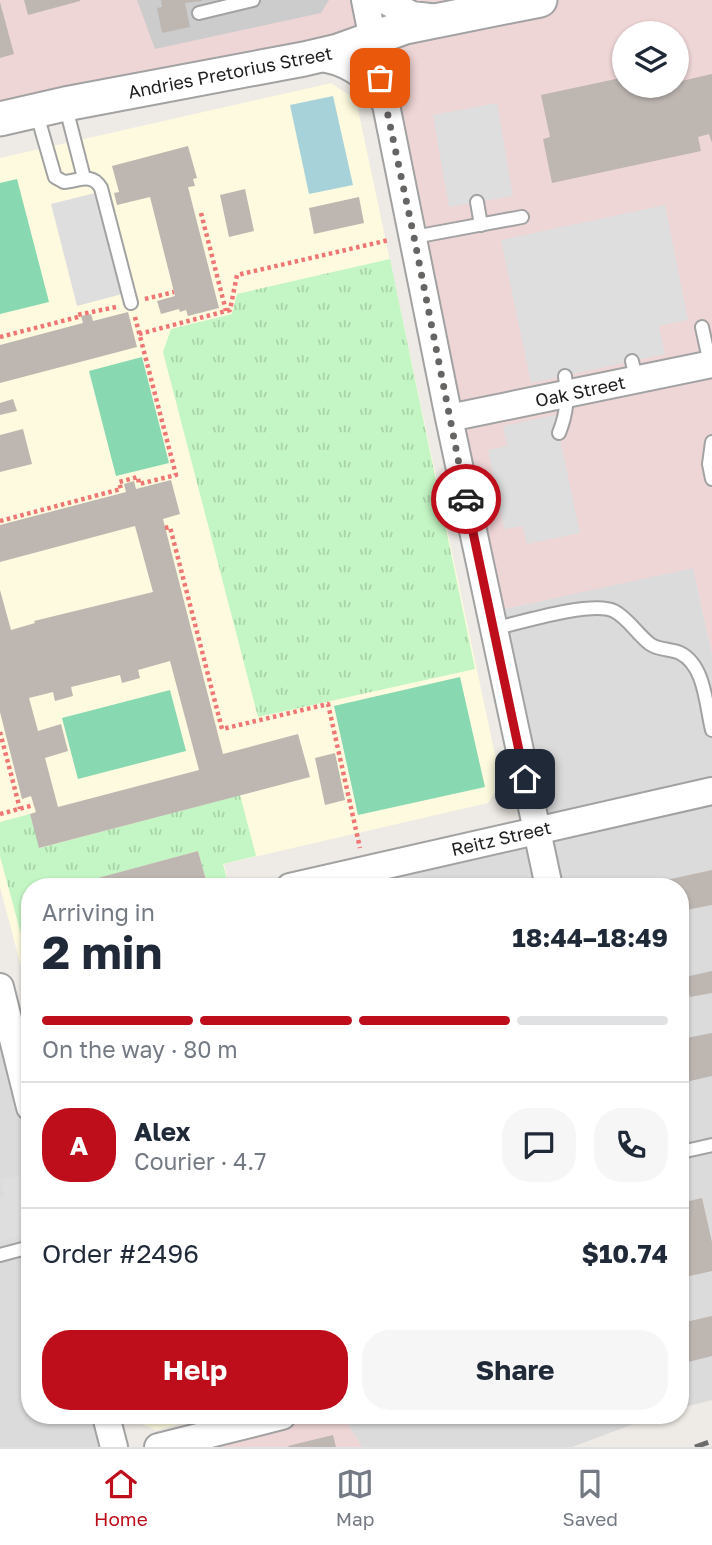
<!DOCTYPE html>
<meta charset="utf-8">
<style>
body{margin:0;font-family:"Golos Text",sans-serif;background:#f6f6f7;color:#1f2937;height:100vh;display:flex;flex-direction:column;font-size:26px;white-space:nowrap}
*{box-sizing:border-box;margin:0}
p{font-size:23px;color:#747a83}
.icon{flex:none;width:38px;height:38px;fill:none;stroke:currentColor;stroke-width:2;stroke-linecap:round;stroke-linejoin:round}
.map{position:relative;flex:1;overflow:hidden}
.side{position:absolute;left:21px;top:878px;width:668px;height:546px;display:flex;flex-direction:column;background:#fff;border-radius:28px;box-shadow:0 2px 5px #0004}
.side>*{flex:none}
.buttons{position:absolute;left:612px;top:21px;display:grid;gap:14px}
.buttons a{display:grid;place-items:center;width:77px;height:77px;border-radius:50%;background:#fff;box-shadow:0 2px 5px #0004;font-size:35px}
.pin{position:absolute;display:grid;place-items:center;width:60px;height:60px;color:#fff;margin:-30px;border-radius:14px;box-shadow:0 4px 10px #0006}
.courier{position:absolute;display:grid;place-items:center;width:70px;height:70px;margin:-35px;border:5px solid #be0e1c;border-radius:50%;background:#fff;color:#222;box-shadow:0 2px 9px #0007}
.summary em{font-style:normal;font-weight:700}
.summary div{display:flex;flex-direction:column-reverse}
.summary{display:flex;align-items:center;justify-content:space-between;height:119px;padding:0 21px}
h1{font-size:46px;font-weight:700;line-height:52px}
.bar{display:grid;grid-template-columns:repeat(4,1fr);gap:10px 7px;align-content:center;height:84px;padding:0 21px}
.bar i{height:9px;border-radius:5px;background:#e0e1e3}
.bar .current{background:#be0e1c}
.bar p{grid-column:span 4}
.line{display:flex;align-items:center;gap:18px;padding:0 21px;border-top:2px solid #e0e1e3}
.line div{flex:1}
.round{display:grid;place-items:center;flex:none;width:74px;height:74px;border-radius:28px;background:#f6f6f7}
.primary-button{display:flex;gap:14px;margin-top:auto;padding:14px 21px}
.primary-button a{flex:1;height:80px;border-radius:28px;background:#be0e1c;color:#fff;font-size:28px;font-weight:700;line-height:80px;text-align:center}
.primary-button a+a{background:#f6f6f7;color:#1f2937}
.dock{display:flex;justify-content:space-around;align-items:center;height:98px;border-top:2px solid #e0e1e3;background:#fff;font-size:19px;color:#747a83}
.dock a{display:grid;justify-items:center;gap:4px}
.dock .current{color:#be0e1c}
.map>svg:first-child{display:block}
.residential{fill:#dcdbdb}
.commercial{fill:#eed5d6;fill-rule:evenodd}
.education{fill:#fdfadf}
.religious{fill:#ccc}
.park{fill:url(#park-tufts)}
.pitch{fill:#88d8b2}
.parking{fill:#dedede}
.water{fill:#a8d2d9}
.building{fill:#beb6b1;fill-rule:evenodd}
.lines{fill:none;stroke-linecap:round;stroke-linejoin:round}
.service-casing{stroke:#a2a2a2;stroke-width:16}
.minor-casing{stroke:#a2a2a2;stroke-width:30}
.tertiary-casing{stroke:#a2a2a2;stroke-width:37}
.path{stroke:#f07674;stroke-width:4.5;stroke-dasharray:3.5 3.5;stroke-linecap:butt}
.service{stroke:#fff;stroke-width:12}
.minor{stroke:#fff;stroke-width:26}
.tertiary{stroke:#fff;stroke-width:33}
.rail{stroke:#6c6c6c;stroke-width:5;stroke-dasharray:14 14;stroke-linecap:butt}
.done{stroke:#676564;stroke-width:7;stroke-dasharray:0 12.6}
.route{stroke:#be0e1c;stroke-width:9}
.labels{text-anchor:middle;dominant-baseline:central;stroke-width:6;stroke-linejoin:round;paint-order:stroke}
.street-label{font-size:18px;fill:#1e1e1e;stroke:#fff}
</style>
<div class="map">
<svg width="712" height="1447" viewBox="0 0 712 1447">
<defs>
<pattern id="park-tufts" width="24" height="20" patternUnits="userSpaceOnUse" patternTransform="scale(1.75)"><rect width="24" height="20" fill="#c4f5c4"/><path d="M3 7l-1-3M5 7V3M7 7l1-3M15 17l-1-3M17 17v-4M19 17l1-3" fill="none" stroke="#a8d2a8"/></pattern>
</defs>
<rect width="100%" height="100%" fill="#eeeae5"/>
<path class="residential" d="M693,567l19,87v746l-31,8v-521h-393l249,-58 -46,-217z
M0,996l30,117v303h77l8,31h-115z
M343,1416h312l-83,31h-210z"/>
<path class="commercial" d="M0,0h712v654l-19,-86 -202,44 -118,-575 -373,80zM625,33h52v53h-52z
M294,1416h49l19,31h-178z"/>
<path class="education" d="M331,83l25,17 145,683 -13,20 -264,61 5,23h-199v114l-30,-114v-729z
M138,1416h73l-55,14 -16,-7z"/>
<path class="religious" d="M137,0h192l-8,13 -166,36z"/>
<path class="park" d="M390,259l85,410 -217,48 -95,-365 8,-23 61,-15 5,-20z
M240,795l16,61 -33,8 6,23h-21l-10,-36 -133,36h-35v81l-30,-112v-34l30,-8 10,34z"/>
<path class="pitch" d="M17,179l32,123 -49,12v-131z
M142,357l27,106 -53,13 -27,-105z
M460,677l25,110 -127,28 -24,-109z
M170,690l16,61 -108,28 -16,-61z"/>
<path class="parking" d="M497,103l16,93 -64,11 -16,-92z
M95,193l27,101 -45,12 -26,-102z
M665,205l23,115 -29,6 6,28 -134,29 -30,-143z
M555,415l25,118 -53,11 -4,-18 -19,3 -16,-79 19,-4 -4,-20z
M25,1174l5,17v21l-4,2 4,20 -30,8v-44l4,-1 -4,-17z"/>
<path class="water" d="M333,96l20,89 -44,9 -19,-89z"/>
<path class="building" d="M24,0h56v1l-52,14z
M161,0h41v1l-17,2 5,24 -28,6 -5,-25 5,-1z
M0,2l14,52 -14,4z
M712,74v69l-3,-9 -11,3 3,14 -149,32 -9,-44 7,-2 -9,-42 84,-18v9h52v-4z
M188,146l9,32 -4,1 2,7 -7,1 31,121 -31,8 -2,-6 -6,2 -1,-3 -18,5 -4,-13 18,-5 -25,-99 -33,8 -3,-12 5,-1 -7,-26z
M245,189l9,42 -25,6 -9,-42z
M359,197l5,26 -50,11 -5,-26z
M128,312l9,35 -137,36v-38l83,-22 -2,-7 10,-2 2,7z
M13,399l4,12 -17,4v-12z
M23,429l9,35 -32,8v-37z
M171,480l9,34 -17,5 60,235 75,-20 12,43 -271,71 -9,-34 6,-2 -5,-16 -9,3 -22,-87v-122l11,40 24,-7 -1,-2 119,-29 -18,-66 -135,36v-37l126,-33 -2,-8 10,-3 2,8zM170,661l29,109 -141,37 -13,-49 23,-7 -7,-27 -23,7 -9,-33 24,-6 2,9 18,-5 -2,-9 49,-12 2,8 18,-5 -2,-8z
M335,753l10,47 -20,5 -10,-47z
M198,851l10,36h-140v-1z
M712,870v35l-31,6v-24h-23l-1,-5z
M656,882l1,5h-18l-1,-1z
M712,971v22l-22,4 -5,-20z
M712,1033v43l-31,7v-44z
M702,1198l10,44v29l-31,7v-75z
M712,1316v40l-24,6 -7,-39z
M333,1435l3,12h-47l-1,-1z"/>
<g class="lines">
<g class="service-casing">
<path id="service" d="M199,13l54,-13
M65,104l19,74
M36,111l19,66 9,5c15,-1 28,-10 37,6l30,115
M477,202l4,23
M414,237l108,-20
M702,327l8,37
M632,361l4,18
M559,433c8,-20 9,-36 6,-57
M712,442l-3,22 3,15
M493,629c25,-6 100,-29 121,-18 14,7 23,23 36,33 8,6 21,5 30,9 25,12 26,53 32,77
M681,1152l31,-7
M0,1255l30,-8"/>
</g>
<g class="minor-casing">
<path id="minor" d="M365,0l84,418 100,469
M384,0l28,15 26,3
M315,57c29,3 53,17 68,43
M449,418l263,-54
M290,887l422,-96
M0,987l30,120
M106,1416l8,31
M158,1447l124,-31"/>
</g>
<g class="tertiary-casing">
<path id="tertiary" d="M0,119l65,-15 239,-45 34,-8 67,-24 135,-27"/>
</g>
<path class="path" d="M201,213l25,98
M145,299l29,-7
M139,334l91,-24 7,-35 152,-35
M0,337l78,-20 -1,-2 39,-8
M0,521l121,-32 -2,-7 19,-5 1,7 37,-9 -41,-158
M165,528l5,-1 52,202 106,-25 32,144
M0,732l20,77
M0,814l34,-9"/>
<use href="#service" class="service"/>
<use href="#minor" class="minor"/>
<use href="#tertiary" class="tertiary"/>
<path class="rail" d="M695,1447l17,-6"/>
</g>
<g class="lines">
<path class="done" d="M380,78l34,159 52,262"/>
<path class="route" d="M466,499l59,280"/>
</g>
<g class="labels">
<g class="street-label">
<text transform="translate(230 72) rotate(-11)">Andries Pretorius Street</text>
<text transform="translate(580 391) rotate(-12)">Oak Street</text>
<text transform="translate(501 838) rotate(-13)">Reitz Street</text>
</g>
</g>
</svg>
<div class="buttons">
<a><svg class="icon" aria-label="layers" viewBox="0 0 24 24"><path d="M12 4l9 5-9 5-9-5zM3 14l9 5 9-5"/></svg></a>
</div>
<div class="pin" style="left:380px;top:78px;background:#ea580c"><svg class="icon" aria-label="bag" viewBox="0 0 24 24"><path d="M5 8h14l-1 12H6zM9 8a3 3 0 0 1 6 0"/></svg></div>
<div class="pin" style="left:525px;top:779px;background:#1f2937"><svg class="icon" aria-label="home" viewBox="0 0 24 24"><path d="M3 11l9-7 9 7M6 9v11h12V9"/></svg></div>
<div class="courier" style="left:466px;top:499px"><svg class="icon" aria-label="car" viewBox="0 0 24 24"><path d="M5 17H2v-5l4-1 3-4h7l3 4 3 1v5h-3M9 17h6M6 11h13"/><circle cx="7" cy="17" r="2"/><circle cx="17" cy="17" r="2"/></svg></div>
<section class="side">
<div class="summary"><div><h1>2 min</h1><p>Arriving in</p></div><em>18:44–18:49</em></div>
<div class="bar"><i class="current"></i><i class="current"></i><i class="current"></i><i></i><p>On the way · 80 m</p></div>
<div class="line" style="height:126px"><b class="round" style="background:#be0e1c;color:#fff">A</b><div><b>Alex</b><p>Courier · 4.7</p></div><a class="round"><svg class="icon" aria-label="chat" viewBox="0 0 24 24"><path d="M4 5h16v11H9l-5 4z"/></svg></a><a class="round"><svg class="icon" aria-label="phone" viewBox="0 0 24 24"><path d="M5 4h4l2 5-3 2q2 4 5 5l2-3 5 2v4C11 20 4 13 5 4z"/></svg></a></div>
<div class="line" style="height:91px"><div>Order #2496</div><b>$10.74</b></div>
<div class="primary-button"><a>Help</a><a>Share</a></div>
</section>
</div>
<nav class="dock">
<a class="current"><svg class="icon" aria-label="home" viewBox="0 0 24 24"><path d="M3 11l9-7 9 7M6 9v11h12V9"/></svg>Home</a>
<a><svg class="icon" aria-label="map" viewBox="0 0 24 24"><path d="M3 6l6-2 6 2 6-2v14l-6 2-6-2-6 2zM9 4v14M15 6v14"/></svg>Map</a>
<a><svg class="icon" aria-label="saved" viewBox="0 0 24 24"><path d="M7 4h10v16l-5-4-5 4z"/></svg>Saved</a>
</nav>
